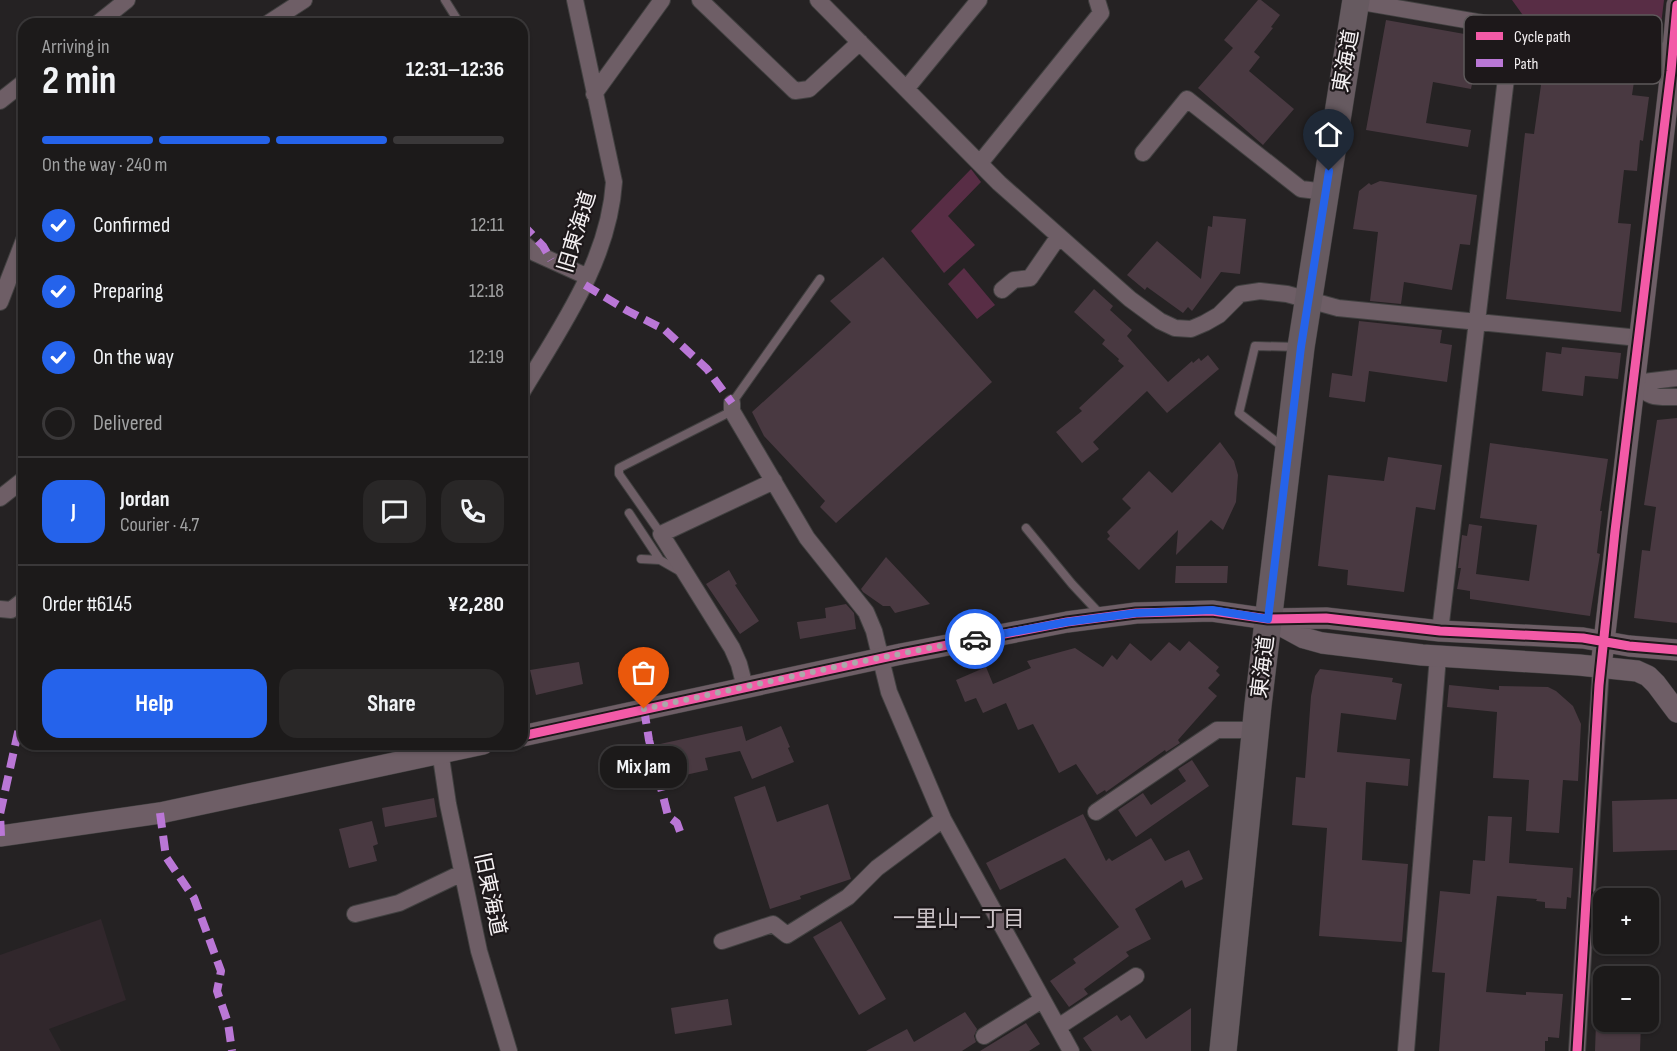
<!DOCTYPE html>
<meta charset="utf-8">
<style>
body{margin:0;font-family:"Sofia Sans Condensed","Noto Sans JP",sans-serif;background:#292727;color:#f1f3f6;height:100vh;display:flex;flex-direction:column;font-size:22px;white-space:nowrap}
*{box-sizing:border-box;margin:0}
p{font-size:20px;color:#a0a1a2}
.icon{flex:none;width:33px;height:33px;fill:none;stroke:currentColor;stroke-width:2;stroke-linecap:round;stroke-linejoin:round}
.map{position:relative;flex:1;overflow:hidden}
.details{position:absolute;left:18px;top:18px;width:510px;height:732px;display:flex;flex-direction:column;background:#1c1a1a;border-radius:18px;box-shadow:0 2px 4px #0004,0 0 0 2px #3a3839}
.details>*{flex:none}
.tools{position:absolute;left:1593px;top:888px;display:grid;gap:12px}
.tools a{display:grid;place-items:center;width:66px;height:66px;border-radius:12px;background:#1c1a1a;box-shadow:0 2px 4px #0004,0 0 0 2px #3a3839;font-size:30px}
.pin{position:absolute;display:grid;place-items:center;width:51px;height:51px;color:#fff;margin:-62px -26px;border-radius:50% 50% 50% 0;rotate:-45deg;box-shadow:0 0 6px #0007}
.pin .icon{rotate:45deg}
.courier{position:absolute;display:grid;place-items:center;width:60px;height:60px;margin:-30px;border:4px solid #2563eb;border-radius:50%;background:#fff;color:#222;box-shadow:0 2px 8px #0007}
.bubble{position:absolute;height:42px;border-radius:18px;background:#1c1a1a;box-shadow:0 2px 4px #0004,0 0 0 2px #3a3839;font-size:20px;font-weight:700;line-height:42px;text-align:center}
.overview em{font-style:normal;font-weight:700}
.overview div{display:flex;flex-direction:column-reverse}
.overview{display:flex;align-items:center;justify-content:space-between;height:102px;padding:0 24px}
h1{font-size:39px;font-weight:700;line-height:45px}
.bar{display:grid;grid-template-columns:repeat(4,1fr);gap:9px 6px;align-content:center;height:72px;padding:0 24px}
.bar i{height:8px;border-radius:4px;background:#3a3839}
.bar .current{background:#2563eb}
.bar p{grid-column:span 4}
.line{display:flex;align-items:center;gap:15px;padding:0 24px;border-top:2px solid #3a3839}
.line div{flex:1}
.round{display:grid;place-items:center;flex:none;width:63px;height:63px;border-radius:18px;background:#292727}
ol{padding:0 24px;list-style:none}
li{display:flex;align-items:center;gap:18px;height:66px}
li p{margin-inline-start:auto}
li .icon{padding:6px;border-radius:50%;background:#2563eb;color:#fff;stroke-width:4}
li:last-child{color:#a0a1a2}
li i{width:33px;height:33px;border:3px solid #3a3839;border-radius:50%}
.button{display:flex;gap:12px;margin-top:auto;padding:12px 24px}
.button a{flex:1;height:69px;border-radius:18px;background:#2563eb;color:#fff;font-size:24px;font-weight:700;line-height:69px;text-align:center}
.button a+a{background:#292727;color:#f1f3f6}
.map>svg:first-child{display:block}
.built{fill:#31272c}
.green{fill:#582d45}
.building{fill:#493941}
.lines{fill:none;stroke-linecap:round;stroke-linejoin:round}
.service-casing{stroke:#414040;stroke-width:10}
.minor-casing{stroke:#414040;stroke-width:18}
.tertiary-casing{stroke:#414040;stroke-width:22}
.trunk-casing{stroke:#414040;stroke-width:28}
.service{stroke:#6e5e66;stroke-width:8}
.minor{stroke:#6e5e66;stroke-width:16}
.tertiary{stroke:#6e5e66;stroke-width:21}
.trunk{stroke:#665a60;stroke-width:27}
.quiet{stroke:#ba77d6;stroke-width:8;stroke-dasharray:15 8;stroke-linecap:butt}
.cycleway-casing{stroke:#1d181a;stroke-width:13}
.cycleway{stroke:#f35aa7;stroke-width:9}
.done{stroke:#aca9aa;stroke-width:6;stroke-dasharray:0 10.8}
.route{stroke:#2563eb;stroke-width:8}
.labels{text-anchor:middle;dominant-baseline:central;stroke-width:4.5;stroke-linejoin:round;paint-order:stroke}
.street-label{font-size:21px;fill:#f5f1f3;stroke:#1d181a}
.neighbourhood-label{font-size:22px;fill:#cdc5c9;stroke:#1d181a}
.key{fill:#1d181a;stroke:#5e595b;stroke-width:1.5}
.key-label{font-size:16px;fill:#f5f1f3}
</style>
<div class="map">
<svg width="1677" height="1051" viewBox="0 0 1677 1051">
<rect width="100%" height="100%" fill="#252223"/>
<path class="built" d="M101,919l25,81 -77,29 12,22h-61v-96z"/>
<path class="green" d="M1512,0h152l-4,33 -10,6 -123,-18z
M971,169l10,13 -33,34 27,29 -31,28 -33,-42z
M964,268l31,37 -18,14 -29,-35z"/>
<path class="building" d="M1258,0h3l19,15 -9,12 2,1 -19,24 6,5 -11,14 45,38 -31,36 -65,-57 35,-40 -9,-8z
M1386,20l101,18 -7,42 -7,-1 -2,10 -38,-7 -7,41 45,7 -3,17 -102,-17z
M1575,54l62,8 -5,33 17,2 -6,44 -3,-1 -3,31 -13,-1 -6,53 13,1 -10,88 -115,-13 19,-166 9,1 7,-49 -5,-4 3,-25 35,5z
M1380,181l97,14 -7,50 -10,-1 -8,46 -48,-8 -3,22 -31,-3 8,-69 -25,-3 6,-38 10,-8 2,2z
M1213,216l33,3 -6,55 -19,-2 -29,39 -4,-4 -5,6 -36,-26 -2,3 -18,-15 30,-34 44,38 7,-53 4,1z
M883,257l109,125 -156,141 -16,-16 5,-6 -61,-65 -12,-24 99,-90 -21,-21z
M1094,289l19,17 -3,4 22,20 -5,6 41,46 24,-21 1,2 6,-5 2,3 7,-6 11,14 -52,44 -20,-22 -54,51 6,7 -17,14 -26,-31 26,-21 -3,-3 45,-42 -6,-5 1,-2 -17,-15 3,-4 -31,-28z
M1359,321l83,9 -2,13 12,2 -5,37 -78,-11 -4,31 -36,-5 3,-24 20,3z
M1562,347l59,6 -3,26 -33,-3 -2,20 -41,-5 4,-39 15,2z
M1677,418v205l-43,-5 8,-68 8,1 6,-44 -12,-2 13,-85z
M1220,442l14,19 4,14 -2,27 -13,28 -12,-10 -35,35 2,-25 -39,40 -32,-31 3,-3 -3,-4 24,-24 -9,-9 27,-28 23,22z
M1490,443l118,16 -8,52h2l-5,42 3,1 -10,62 -120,-17v-8l-13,-2 4,-21h-3l4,-33 5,1 2,-12 13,2 -6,48 53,7 8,-56 -57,-7z
M1388,457l54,8 -7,45 -19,-3 -12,85 -57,-7 1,-15 -30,-4 10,-91 56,6z
M886,557l44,47 -35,9 -5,-7h-7l-20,-14 -2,-3z
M1176,566h52l-1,17h-52z
M729,570l8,14 -2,1 24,36 -19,13 -34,-50z
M846,604l8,9 2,16 -56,10 -3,-17 29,-4 -1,-10z
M1189,641l30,26 -3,4 4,4 -12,13 9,8 -39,44 2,3 -14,9 -1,-2 -59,42 -1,-2 -8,5 -21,-31 -17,9 -26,-49 -15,6 -12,-27 -23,10 -7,-15 -11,4 -9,-22 30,-13 7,17 38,-16 -4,-7 48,-13 28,19 9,-12 5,5 13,-17 21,18 18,-19 11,9z
M579,662l4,22 -47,11 -6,-25z
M1320,669l73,9 -1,4 10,2 -6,36 -55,-7 -4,39 73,7 -2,27 -42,-4 -4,78 46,4 -6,78 -83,-6 8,-108 -35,-3 4,-48 9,1 6,-82 4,-20z
M1449,685l50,5v-4l49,1 8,4 17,15 8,18 -3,57 -15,-1 -4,53 -33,-2 3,-51 -36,-2 4,-66 -50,-5z
M742,726l4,15 35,-15 9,21 -2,1 6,14 -42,17 -12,-28 -35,7 3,12 -41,9 -7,-35z
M1192,760l17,26 -73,51 -18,-27 25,-17 8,12 35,-24 -8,-12z
M765,786l12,36 51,-18 23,75 -51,17 1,3 -31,10 -36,-112z
M434,798l3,19 -52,10 -3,-19z
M1677,799v51l-64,2 -1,-51z
M1083,814l23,47 3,-3 3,3 39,-23 14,23 24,-11 14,29 -18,9 -3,-8 -47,29 16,30 -25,13 3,4 -45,33 4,5 -19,13 -19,-26 26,-18 -3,-4 46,-32 -54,-69 -65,32 -14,-27z
M1488,816l24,1 -3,46 64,5 -2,30 -4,-1 -1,12 -21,-1v-6l-9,-1 1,-2 -40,-3 -11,96 40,3v-3l37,2 -4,44 -11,-1v4h-3v10h-106l6,-78 -13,-1 8,-81 30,3 3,-34 12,1z
M372,821l6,23 -5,2 4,15 -28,7 -10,-39z
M841,921l45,78 -27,16 -46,-78z
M728,999l4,26 -57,9 -4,-26z
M1191,1008v43h-99l-9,-13 34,-23 4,6 9,-6 16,24z
M965,1012l12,17 -3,7 2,6 -14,9h-96l41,-22 7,13z
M1596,1022h45l-1,29h-45z
M1026,1023l14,21 -11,7h-49z"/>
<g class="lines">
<g class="service-casing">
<path id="service" d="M445,0l15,24
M732,403l88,-124
M1283,447l-44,-34 16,-67 43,1
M629,513l31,47 21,12
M1026,528l46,56 28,30
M661,534l-42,-60v-6l113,-57
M641,559l19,1"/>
</g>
<g class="minor-casing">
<path id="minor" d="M700,0l95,91 14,-2 51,-47
M818,0l181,183 131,116 30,22 15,7 16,1 14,-6 14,-8 21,-21 20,-3 27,3 51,14 301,30
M1356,1l156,27 165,25
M97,24l30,-24
M267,24l37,-24
M906,89l73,-89
M594,94l68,-94
M0,101l24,-19
M1143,153l44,-54 114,90 25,3
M980,163l121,-150 -4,-13
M522,242l13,11 53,24
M1002,290l12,-10 16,-2 29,-42
M0,302l24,-62
M1635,383c16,16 20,14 42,14
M1635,383l42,-5
M522,392c39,-65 87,-132 92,-210l-39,-182
M732,403v8l75,127 59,74 8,19 15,61 54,127 128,232
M0,498l24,-19
M0,609l11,1 13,-10
M1440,631l72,-603
M745,687l-6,-23 -7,-16 -71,-114 113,-53
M439,744l9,60 31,147 30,100
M1096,812l121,-82h39
M355,914l44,-11 63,-30
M722,941l51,-17 14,11 61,-38 29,-29 66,-49
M1058,1027l78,-51
M984,1036l58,-36
M1406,1051l32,-395
M1577,1051l24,-384"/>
</g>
<g class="tertiary-casing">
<path id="tertiary" d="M1269,619l35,19 18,5 100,12 157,10 58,6 11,5 8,8 21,28
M1601,667l70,-596 6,-66
M522,736l379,-82 166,-32 69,-9 76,-2 56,8 58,-1 114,13 143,7 46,8 48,4
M0,836l160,-23 323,-69"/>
</g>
<g class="trunk-casing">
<path id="trunk" d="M1223,1051l35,-346 43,-358 55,-347"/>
</g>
<use href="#service" class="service"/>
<use href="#minor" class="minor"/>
<use href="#tertiary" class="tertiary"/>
<use href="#trunk" class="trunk"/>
<path class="quiet" d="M522,224l21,22 8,14
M585,285l43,26 37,19 42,39 25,34
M644,709l5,31 19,76 9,7 5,14
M160,813l6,44 28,41 27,73 -4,20 11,32 4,28
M1,836l-1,-22 24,-109"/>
<g class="cycleway-casing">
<path id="cycleway" d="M522,736l379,-82 166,-32 69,-9 76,-2 56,8 58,-1 114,13 143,7 46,8 48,4
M1577,1051l22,-366 16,-154 56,-460 6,-66"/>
</g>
<use href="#cycleway" class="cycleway"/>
</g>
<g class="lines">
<path class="done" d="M644,709l205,-45 126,-25"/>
<path class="route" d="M975,639l92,-17 69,-9 76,-3 56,9 33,-272 28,-176"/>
</g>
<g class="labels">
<g class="street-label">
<text transform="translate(1346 61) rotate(-80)">東海道</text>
<text transform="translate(577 232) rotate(-73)">旧東海道</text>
<text transform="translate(1263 667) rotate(-83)">東海道</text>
<text transform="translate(490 894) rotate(78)">旧東海道</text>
</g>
<g class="neighbourhood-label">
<text x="959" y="919">一里山一丁目</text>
</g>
</g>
<rect x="1464" y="15" width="198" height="69" rx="9" class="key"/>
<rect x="1476" y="32" width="27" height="8" fill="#f35aa7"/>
<rect x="1476" y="59" width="27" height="8" fill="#ba77d6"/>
<g class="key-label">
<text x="1514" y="42">Cycle path</text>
<text x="1514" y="69">Path</text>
</g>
</svg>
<div class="tools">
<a>+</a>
<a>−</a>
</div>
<div class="pin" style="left:644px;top:709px;background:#ea580c"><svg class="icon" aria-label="bag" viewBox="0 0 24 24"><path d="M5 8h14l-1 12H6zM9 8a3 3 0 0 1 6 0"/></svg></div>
<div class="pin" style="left:1329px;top:171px;background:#1f2937"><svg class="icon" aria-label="home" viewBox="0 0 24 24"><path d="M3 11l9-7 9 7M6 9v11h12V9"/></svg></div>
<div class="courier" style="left:975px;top:639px"><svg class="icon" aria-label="car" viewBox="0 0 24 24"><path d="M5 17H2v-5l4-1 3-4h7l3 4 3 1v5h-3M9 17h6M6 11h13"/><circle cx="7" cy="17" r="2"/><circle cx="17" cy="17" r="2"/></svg></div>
<div class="bubble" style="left:600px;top:746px;width:87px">Mix Jam</div>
<section class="details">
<div class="overview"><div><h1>2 min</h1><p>Arriving in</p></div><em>12:31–12:36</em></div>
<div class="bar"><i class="current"></i><i class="current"></i><i class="current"></i><i></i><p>On the way · 240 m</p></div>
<ol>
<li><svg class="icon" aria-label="check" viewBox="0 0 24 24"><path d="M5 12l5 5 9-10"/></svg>Confirmed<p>12:11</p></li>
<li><svg class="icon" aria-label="check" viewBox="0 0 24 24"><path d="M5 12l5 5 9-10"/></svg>Preparing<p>12:18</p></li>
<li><svg class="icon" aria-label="check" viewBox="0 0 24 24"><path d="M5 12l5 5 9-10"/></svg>On the way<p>12:19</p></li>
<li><i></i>Delivered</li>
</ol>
<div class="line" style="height:108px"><b class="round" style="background:#2563eb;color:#fff">J</b><div><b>Jordan</b><p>Courier · 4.7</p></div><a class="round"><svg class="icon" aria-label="chat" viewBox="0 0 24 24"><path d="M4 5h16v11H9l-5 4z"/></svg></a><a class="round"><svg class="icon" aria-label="phone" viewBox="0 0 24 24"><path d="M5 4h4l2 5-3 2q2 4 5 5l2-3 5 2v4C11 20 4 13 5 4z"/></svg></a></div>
<div class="line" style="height:78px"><div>Order #6145</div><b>¥2,280</b></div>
<div class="button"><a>Help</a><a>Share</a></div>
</section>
</div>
